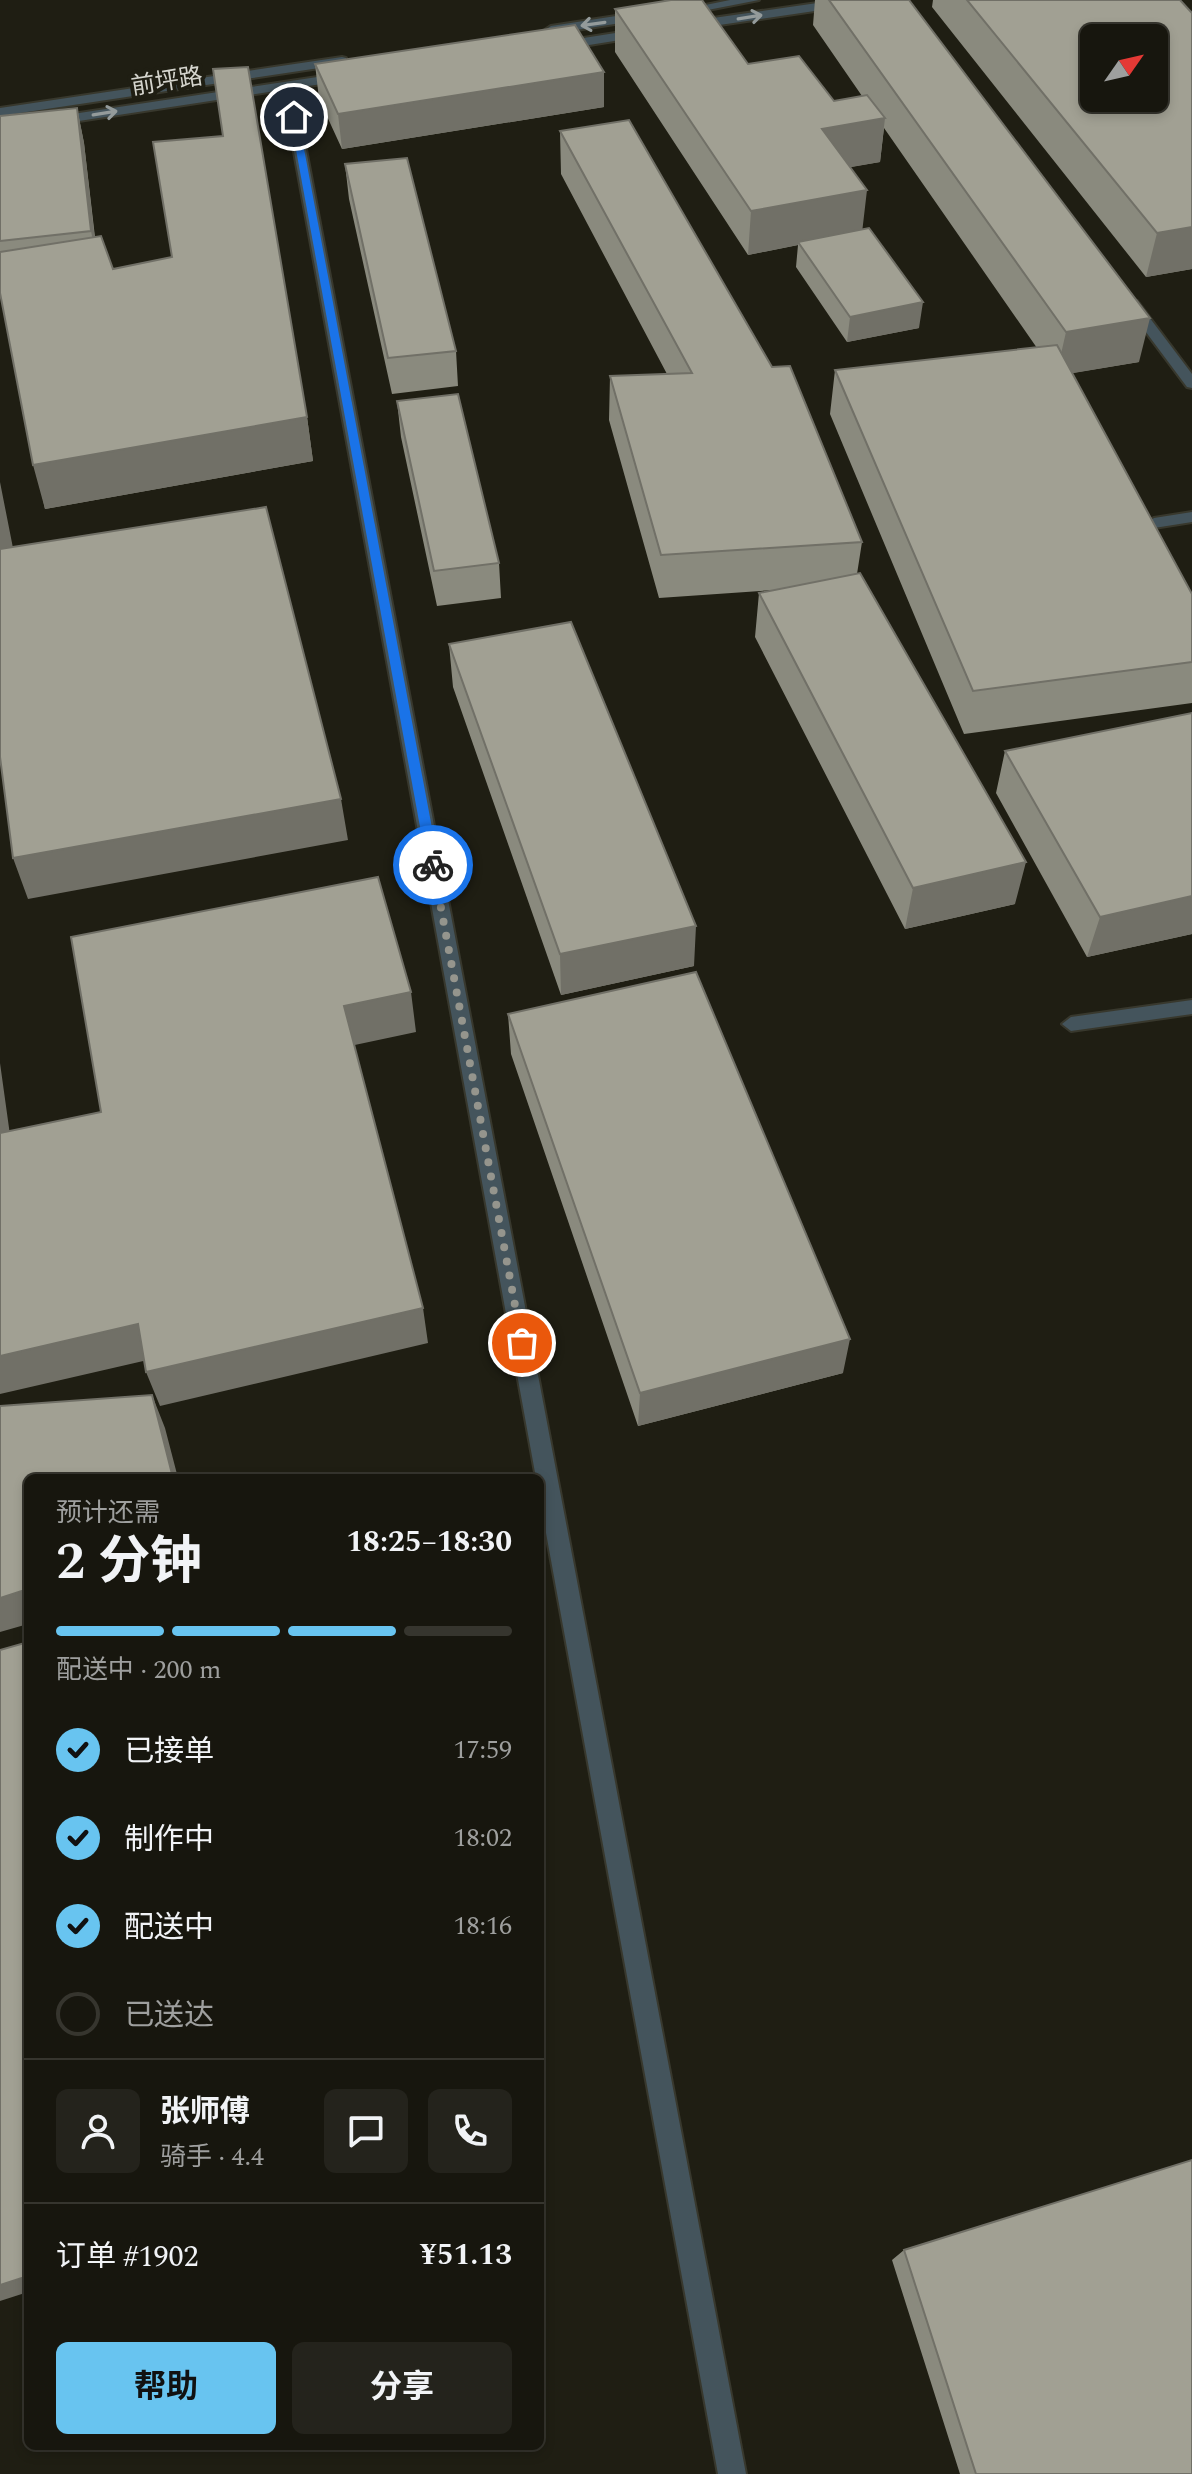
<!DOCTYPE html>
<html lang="zh">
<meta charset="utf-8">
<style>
body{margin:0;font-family:Spectral,"Noto Sans SC",serif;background:#24231c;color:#f1f3f6;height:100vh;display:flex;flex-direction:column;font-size:30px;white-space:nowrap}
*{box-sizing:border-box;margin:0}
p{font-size:26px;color:#9e9f9e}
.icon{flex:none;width:44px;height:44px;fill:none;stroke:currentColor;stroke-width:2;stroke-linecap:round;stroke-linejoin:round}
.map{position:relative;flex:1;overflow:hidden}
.drawer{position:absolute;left:24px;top:1474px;width:520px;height:976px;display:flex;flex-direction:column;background:#17160e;border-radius:12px;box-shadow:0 4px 12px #0003,0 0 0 2px #36352e}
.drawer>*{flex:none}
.needle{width:52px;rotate:56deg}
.tools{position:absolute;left:1080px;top:24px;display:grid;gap:16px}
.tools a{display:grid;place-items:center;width:88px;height:88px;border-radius:12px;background:#17160e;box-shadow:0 4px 12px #0003,0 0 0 2px #36352e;font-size:40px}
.pin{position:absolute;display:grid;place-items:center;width:68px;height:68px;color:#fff;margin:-34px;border:4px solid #fff;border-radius:50%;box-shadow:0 2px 8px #0007}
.courier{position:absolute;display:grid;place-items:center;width:80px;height:80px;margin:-40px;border:6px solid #1a73e8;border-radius:50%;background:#fff;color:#222;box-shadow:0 2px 10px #0007}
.summary em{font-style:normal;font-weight:700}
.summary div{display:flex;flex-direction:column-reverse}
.summary{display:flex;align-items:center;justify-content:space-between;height:136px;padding:0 32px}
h1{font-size:52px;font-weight:700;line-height:60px}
.bar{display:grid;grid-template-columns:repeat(4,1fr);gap:12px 8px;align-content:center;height:96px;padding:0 32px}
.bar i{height:10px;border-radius:6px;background:#36352e}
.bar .selected{background:#68c4f0}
.bar p{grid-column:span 4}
.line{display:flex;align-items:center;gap:20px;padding:0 32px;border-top:2px solid #36352e}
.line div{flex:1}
.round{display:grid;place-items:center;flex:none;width:84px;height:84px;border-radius:12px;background:#24231c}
ol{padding:0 32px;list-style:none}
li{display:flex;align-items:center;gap:24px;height:88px}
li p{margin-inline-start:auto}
li .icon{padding:8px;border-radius:50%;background:#68c4f0;color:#111;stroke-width:4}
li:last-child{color:#9e9f9e}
li i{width:44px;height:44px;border:4px solid #36352e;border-radius:50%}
.cta{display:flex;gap:16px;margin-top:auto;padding:16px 32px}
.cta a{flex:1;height:92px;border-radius:12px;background:#68c4f0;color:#111;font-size:32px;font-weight:700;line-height:92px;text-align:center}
.cta a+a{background:#24231c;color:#f1f3f6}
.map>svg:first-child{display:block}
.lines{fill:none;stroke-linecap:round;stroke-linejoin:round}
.service-casing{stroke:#38382d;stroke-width:4}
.tertiary-casing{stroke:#38382d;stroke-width:4}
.service{fill:#44545c;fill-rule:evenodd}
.tertiary{fill:#44545c;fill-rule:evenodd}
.wall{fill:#8a8a7e}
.shaded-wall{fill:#717067}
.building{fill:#a1a093;stroke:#717067;stroke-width:2;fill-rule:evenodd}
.oneway{stroke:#949b9b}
.route{fill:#1a73e8}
.done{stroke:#95958d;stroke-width:8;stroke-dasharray:0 14.4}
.labels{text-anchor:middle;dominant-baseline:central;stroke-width:8;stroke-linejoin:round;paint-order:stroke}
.far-street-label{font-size:24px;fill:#d5d5ce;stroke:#1f1e13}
</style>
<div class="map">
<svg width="1192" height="2474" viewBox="0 0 1192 2474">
<rect width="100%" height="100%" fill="#1f1e13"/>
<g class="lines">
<g class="service-casing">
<path id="service" d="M288,82l6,4 452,2388h-28l-178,-974v-22h-4l-254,-1392z
M1132,300l5,1 55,73v14l-5,-1 -62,-83z
M1192,512v10l-38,6 -8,-5 8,-5z
M1192,1000v14l-121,17 -9,-7 9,-7z"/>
</g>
<g class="tertiary-casing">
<path id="tertiary" d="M730,0h29l-77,15 -6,-4z
M838,0h30l-6,4 -170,25 -6,-4 6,-4z
M642,12l6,4 -2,3 -95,15 -6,-4 6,-4z
M641,29l6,4 -2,3 -87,14 -6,-4 6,-4z
M342,57l4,1v6l-346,52v-8z
M344,73l6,4 -2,3 -348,53v-8z"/>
</g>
<use href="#service" class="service"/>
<use href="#tertiary" class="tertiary"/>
</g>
<path class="wall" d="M815,0h94l230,362 -67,11 120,221v109l-228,31 -134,-320 5,-44 202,-22 -153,-220 -4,34 -30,5 12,63 57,98 -72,14 -51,-75 2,-22 -50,10 -133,-203v-43l219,92 28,-5 -49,-71z
M933,0h247l12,13v256l-46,8 -214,-270z
M315,64l289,43 -262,42 -23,-50z
M77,108l7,35 11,94 18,32 194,148 6,44 -268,48 -45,-216v-177z
M560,131l302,411 -5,32 158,330 -110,25 -150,-292 4,-44 15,-3 -115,8 -50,-178 1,-44 57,-2 -106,-200z
M345,164l111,187 2,35 -66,8 -43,-195z
M397,401l102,162 2,35 -64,8 -36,-169z
M449,644l245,322 -133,29 -108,-308z
M1192,713v221l-105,23 -91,-164 9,-42z
M508,1014l335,359 -205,53 -127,-372z
M904,2250l288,224h-232l-68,-214z"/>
<path class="shaded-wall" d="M604,72v35l-262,42 -4,-35z
M77,108l7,35 14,124 -7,-36z
M885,118l-5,44 -62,11 4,-44z
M867,190l-5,43 -64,9v3l-50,10 3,-44z
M1192,227v42l-46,8 11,-44z
M923,302l-4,26 -72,14 3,-25z
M1150,318l-11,44 -83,14 10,-44z
M307,417l6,44 -268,48 -12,-44z
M0,482l13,66 -13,2z
M341,799l7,41 -320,59 -15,-41z
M1026,862l-11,42 -110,25 8,-41z
M1192,896v38l-105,23 13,-40z
M696,926l-2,40 -133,29 -1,-41z
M411,992l5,40 -66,14 -6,-40z
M0,1063l15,108 -15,-35z
M423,1308l5,35 -268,63 -14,-34z
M138,1324l14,35 -152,35v-38z
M850,1339l-7,34 -205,53 2,-33z
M152,1395l13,33 13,50h-5z
M28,1589v35l-28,8v-34z
M28,2276v16l-28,9v-16z"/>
<path class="building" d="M671,0h31l46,64 51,-8 35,45 33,-6 18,23 -63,11 45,61 -116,21 -136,-202z
M829,0h80l241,318 -84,14z
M967,0h213l12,13v214l-35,6zM1094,38h60v60h-60z
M575,25l29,47 -266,42 -23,-50z
M248,67l59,350 -274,48 -33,-172v-41l101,-16 12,33 59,-12 -19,-115 70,-6 -10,-67z
M77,108l14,123 -91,10v-125z
M629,120l143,247 18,-1 72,176 -201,13 -51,-179 82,-3 -132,-242z
M407,158l49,193 -68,7 -43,-194z
M869,228l54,74 -73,15 -52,-75z
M1057,345l135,249v68l-219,29 -138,-321z
M458,394l41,169 -65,8 -37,-170z
M266,507l75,292 -328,59 -13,-101v-208z
M860,573l166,289 -113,26 -154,-295z
M571,622l125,304 -136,28 -111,-310z
M1192,713v183l-92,21 -95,-166z
M378,877l33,115 -67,14 79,302 -277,64 -8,-48 -138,32v-223l101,-21 -30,-175z
M696,972l154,367 -210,54 -132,-379z
M152,1395l21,83h-145v111l-28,9v-192z
M28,1642v634l-28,9v-635z
M1192,2160v314h-216l-72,-224z"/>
<defs><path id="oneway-shaft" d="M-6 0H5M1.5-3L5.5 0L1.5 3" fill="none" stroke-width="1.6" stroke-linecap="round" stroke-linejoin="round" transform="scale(2)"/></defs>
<g class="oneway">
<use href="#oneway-shaft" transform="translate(750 17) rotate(-9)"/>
<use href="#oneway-shaft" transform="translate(593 24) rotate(172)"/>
<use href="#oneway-shaft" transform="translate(105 113) rotate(-9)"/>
</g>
<path class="route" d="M294,115l4,2 141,748 -6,4 -6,-4 -137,-748z"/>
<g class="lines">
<path class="done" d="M433,865l89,478"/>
</g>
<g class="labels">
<g class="far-street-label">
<text transform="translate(167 82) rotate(-9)">前坪路</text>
</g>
</g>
</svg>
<div class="tools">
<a><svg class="needle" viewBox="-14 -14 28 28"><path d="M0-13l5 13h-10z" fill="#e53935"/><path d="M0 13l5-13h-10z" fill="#9e9f9e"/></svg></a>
</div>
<div class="pin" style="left:522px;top:1343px;background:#ea580c"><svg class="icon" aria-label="bag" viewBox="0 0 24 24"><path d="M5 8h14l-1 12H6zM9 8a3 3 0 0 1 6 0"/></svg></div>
<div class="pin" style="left:294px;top:117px;background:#1f2937"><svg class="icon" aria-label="home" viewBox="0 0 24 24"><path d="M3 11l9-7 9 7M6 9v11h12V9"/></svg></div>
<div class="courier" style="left:433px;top:865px"><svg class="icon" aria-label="bike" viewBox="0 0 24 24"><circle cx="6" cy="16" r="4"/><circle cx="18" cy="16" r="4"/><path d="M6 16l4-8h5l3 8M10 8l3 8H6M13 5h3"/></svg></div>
<section class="drawer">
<div class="summary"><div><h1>2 分钟</h1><p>预计还需</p></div><em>18:25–18:30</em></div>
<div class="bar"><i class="selected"></i><i class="selected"></i><i class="selected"></i><i></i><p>配送中 · 200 m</p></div>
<ol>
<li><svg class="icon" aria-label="check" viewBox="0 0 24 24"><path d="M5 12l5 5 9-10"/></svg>已接单<p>17:59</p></li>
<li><svg class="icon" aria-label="check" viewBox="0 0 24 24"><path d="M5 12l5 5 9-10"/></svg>制作中<p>18:02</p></li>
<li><svg class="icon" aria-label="check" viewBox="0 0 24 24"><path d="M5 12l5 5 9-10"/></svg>配送中<p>18:16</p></li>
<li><i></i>已送达</li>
</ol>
<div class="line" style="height:144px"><a class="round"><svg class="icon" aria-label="person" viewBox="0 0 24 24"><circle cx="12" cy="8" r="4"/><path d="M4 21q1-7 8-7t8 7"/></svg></a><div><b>张师傅</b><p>骑手 · 4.4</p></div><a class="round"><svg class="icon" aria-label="chat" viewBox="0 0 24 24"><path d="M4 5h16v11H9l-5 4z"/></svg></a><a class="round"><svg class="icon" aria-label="phone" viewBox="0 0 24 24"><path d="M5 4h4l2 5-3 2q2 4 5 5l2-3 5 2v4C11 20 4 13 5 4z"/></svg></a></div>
<div class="line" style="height:104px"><div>订单 #1902</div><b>¥51.13</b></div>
<div class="cta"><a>帮助</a><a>分享</a></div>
</section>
</div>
